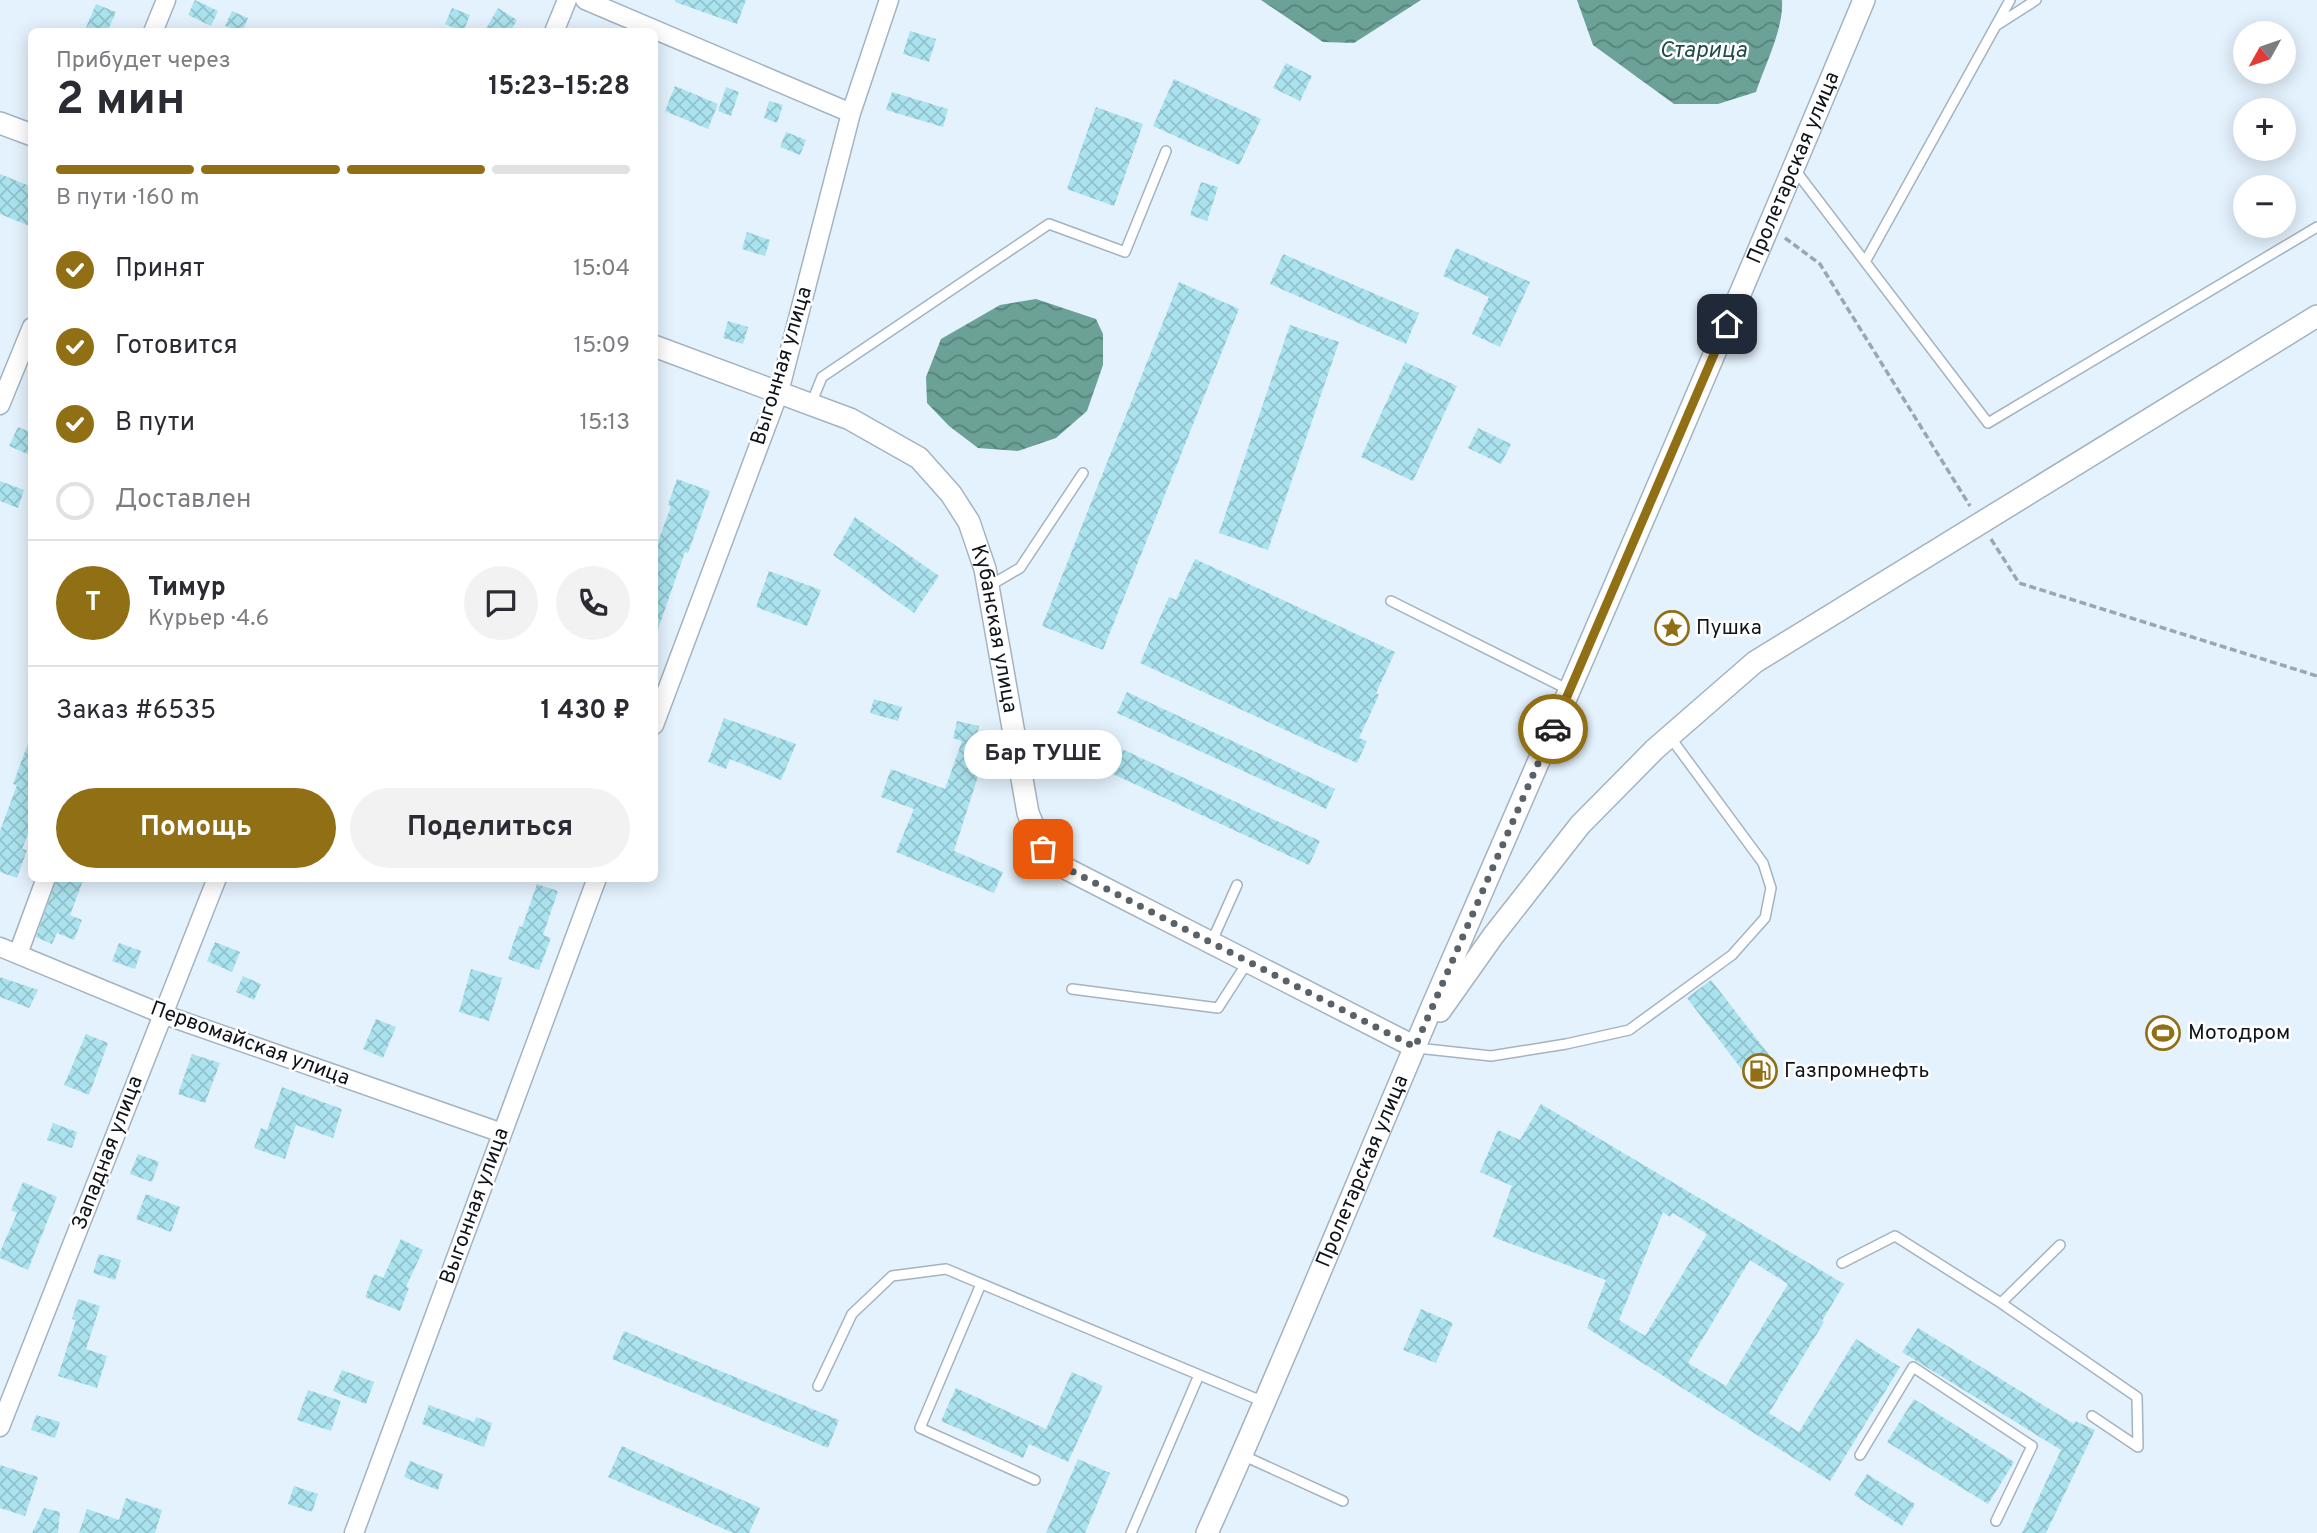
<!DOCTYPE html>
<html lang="ru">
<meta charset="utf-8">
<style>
body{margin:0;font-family:Overpass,sans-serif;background:#f2f2f3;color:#2b2b33;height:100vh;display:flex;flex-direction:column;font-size:26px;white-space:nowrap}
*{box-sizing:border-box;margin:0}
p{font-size:23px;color:#7c7c81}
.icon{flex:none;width:38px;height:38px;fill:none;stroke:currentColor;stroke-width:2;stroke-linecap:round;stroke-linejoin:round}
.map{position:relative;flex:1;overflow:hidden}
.side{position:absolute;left:28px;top:28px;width:630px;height:854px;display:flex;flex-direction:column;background:#fff;border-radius:10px;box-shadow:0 4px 18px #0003}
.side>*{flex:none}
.needle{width:46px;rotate:230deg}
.buttons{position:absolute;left:2233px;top:21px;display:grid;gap:14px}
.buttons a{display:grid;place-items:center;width:63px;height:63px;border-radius:50%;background:#fff;box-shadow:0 4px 18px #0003;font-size:35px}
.pin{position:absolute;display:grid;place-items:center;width:60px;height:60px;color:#fff;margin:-30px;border-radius:14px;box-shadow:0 4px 10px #0006}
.courier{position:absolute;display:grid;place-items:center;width:70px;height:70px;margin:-35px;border:5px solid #916f15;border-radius:50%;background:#fff;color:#222;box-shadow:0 2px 9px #0007}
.bubble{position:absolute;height:49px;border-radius:24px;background:#fff;box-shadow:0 4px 18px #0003;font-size:23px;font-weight:700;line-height:49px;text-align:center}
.overview em{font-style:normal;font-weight:700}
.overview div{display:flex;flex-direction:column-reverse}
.overview{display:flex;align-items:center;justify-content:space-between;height:119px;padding:0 28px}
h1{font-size:46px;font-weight:700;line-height:52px}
.bar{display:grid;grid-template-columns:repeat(4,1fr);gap:10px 7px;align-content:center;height:84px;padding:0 28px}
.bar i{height:9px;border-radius:5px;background:#e1e1e2}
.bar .active{background:#916f15}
.bar p{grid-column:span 4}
.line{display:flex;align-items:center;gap:18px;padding:0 28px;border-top:2px solid #e1e1e2}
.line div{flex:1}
.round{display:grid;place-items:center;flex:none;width:74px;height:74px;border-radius:37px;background:#f2f2f3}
ol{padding:0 28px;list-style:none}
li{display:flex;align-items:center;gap:21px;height:77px}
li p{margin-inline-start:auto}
li .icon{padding:7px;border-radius:50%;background:#916f15;color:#fff;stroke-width:4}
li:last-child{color:#7c7c81}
li i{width:38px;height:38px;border:4px solid #e1e1e2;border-radius:50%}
.primary-button{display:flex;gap:14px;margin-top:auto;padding:14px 28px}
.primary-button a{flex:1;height:80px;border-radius:42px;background:#916f15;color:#fff;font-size:28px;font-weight:700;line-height:80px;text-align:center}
.primary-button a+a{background:#f2f2f3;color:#2b2b33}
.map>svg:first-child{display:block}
.water{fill:url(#water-waves)}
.building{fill:url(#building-cross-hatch);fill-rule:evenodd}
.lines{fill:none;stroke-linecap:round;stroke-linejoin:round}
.service-casing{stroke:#a3b3c0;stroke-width:12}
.minor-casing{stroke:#a3b3c0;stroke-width:21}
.tertiary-casing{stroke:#a3b3c0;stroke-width:24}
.path{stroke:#9ba7b0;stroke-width:3.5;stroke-dasharray:7 3.5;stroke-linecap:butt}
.service{stroke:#fff;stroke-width:9}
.minor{stroke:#fff;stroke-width:18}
.tertiary{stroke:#fff;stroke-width:21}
.done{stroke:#596269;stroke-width:7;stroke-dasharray:0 12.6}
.route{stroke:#916f15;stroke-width:9}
.labels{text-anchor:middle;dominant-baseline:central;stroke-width:5;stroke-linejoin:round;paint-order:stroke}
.street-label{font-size:21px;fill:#0e1419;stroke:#fff}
.poi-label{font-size:21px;fill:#0e1419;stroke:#fff;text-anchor:start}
.water-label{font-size:23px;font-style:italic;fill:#1e4e46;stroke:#fff}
</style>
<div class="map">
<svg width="2317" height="1533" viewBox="0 0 2317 1533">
<defs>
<pattern id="water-waves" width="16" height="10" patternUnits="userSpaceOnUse" patternTransform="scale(1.75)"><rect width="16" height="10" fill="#6ba196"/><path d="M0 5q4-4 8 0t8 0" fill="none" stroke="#56827a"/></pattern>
<pattern id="building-cross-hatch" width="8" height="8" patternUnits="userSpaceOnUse" patternTransform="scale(1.75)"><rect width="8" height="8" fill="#aae3ee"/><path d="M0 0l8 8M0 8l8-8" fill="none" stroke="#91c2cc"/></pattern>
</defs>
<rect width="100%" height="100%" fill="#e4f2fd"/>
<path class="water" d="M1261,0h160l-67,43 -31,-1z
M1577,0h205c2,28 -17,65 -26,92l-38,12h-44l-81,-59z
M1036,299l60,20 7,15v31l-16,46 -31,27 -38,13 -40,-3 -29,-22 -22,-23 -1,-26 15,-38 59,-34z"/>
<path class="building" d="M195,0l23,11 -7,15 -23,-11z
M675,0h71l-9,24 -62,-22z
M96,4l20,8 -9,20h-23z
M452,8l18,7 -7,17 -18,-8z
M498,8l19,12 -7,12h-26z
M232,11l16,7 -6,14 -17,-6z
M910,31l26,8 -7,23 -26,-8z
M1286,63l26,13 -12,25 -27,-13z
M1174,79l87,40 -22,46 -86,-39z
M675,86l43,18 -10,25 -43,-18z
M726,87l13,5 -8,24 -13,-5z
M892,92l56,17 -5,18 -57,-17z
M769,101l14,4 -6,18 -13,-5z
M1096,107l47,17 -29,82 -47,-17z
M786,132l20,8 -6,15 -20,-8z
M0,174l32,13v40l-32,-13z
M1201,182l17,5 -11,34 -17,-6z
M747,232l23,8 -5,16 -23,-7z
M1456,248l74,34 -30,65 -28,-13 17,-37 -46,-21z
M1283,254l136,59 -13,31 -136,-60z
M1179,282l60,27 -136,341 -61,-24z
M728,321l20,6 -5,17 -20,-6z
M1290,325l49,17 -71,208 -49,-17z
M1405,362l52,24 -44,95 -52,-24z
M18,427l14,6v23l-23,-10z
M1478,428l33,16 -10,20 -33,-16z
M677,479l33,12 -22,62 -3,-1 -28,80 -3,-1v-78l17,-47 -3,-1z
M0,481l24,9 -6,18 -18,-7z
M855,517l84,59 -25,37 -81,-58z
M1195,559l200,93 -19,41 3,2 -20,43 8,3 -10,22 -217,-100 29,-66 7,3z
M769,571l52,19 -14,36 -51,-19z
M1127,692l208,97 -9,20 -209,-96z
M874,699l28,8 -4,14 -28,-8z
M724,718l72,26 -15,36 -51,-21 -4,10 -18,-7z
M957,721l22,5 -10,40 11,4 -26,81 49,21 -9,21 -98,-41 18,-43 -33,-12 10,-28 54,20 17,-48 -9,-3z
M30,738l2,1v85l-10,25 5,1 -10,28 -17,-6v-41l17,-46 -4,-1z
M1098,738l222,103 -11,24 -222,-103z
M57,878h27l-14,37 12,5 -8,20 -17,-7 -5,11 -16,-7z
M537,884l21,7 -15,44 8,3 -12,32 -31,-11 11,-33 3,1z
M215,942l25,10 -8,20 -25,-11z
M119,943l22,8 -6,18 -23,-8z
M471,969l31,9 -13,43 -30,-9z
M243,976l18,8 -7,16 -18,-8z
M0,977l38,13 -9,18 -29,-11z
M1711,980l66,85 -24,19 -66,-86z
M376,1019l20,8 -13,31 -20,-9z
M86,1034l22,9 -19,52 -25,-10z
M192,1054l28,9 -15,40 -27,-9z
M282,1087l60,22 -9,29 -37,-13 -11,34 -31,-11 7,-20 6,2z
M1541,1104l303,180 -22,37 2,1 -55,91 30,19 57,-93 44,28 -70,114 -243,-153 19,-48 -113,-43 19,-51 -32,-14 18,-42 22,10zM1663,1212l7,5 3,-4 34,21 -62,102 -26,-16zM1750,1260l38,24 -62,102 -38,-23z
M53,1123l24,9 -5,16 -25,-8z
M138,1154l21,8 -7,20 -22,-8z
M23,1182l34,15 -29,73 -28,-12v-6l17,-39 -6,-3z
M146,1194l34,13 -9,25 -35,-13z
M401,1239l22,11 -17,37 3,1 -9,23 -35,-14 9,-23 9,4z
M99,1254l22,6 -6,20 -22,-7z
M78,1299l22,7 -14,43 21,7 -10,32 -39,-12 18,-56 -4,-1z
M1421,1309l32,14 -17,40 -33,-13z
M1918,1328l156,96 1,-3 20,9 -49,103h-24l39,-83 -159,-98z
M624,1331l215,89 -11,28 -216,-89z
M342,1370l32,12 -8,22 -33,-13z
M1072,1372l31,14 -35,76 -39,-18 -6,14 -82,-37 15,-33 90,41z
M308,1390l33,11 -10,30 -34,-11z
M1914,1399l100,63 -26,42 -101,-62z
M429,1405l45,17 2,-5 16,6 -8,24 -62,-23z
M36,1415l24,7 -5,16 -24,-8z
M622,1446l138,62 -11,25h-16l-125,-56z
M1078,1459l32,14 -25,60h-39z
M410,1461l33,13 -5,16 -34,-13z
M0,1465l38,12 -13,39 -25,-8z
M1867,1474l48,30 -13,22 -48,-31z
M294,1486l24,8 -6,18 -24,-8z
M126,1498l36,12 -7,23h-76l8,-24 32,11z
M44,1508l16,4 -2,21h-26z"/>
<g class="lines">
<g class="service-casing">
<path id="service" d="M1997,25l39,-25
M1795,170l193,253 329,-196
M1865,262l145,-262
M811,404l11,-27 227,-153 76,28 41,-101
M989,586l31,-18 63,-95
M1391,601l178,89
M1212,941l25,-56
M1072,989l146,19 29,-45
M1417,1048l74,8 75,-12 63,-14 103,-75 33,-37 6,-30 -8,-25 -93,-126
M1842,1263l53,-27 106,67 136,94 1,50 -46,-31
M981,1284l-61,144 115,52
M2001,1303l59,-58
M818,1386l34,-72 40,-38 54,-7 318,133
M1242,1455l101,46
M1860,1455l53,-88 119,79 -36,75
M1131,1533l68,-158"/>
</g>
<g class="minor-casing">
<path id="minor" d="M585,0l266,113
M153,32l13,-32
M554,32l13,-32
M0,405l32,-78
M654,725l125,-333 72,-279 38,-113
M0,947l162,67 340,119
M18,954l28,-76
M0,1427l217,-549
M354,1533l243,-655"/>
</g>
<g class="tertiary-casing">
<g id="tertiary">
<path d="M0,123l32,12"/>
<path id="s1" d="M654,346l196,73 69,39 32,36 18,28 16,47 43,244 15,36 24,20 348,178"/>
<path d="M1440,1011l53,-75 87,-111 75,-76 100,-87 562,-346"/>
<path id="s2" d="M1207,1533c78,-173 149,-349 224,-524 146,-336 292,-671 433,-1009"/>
</g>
</g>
<path class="path" d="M1785,238l35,26 150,242
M1991,539l28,44 298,93"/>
<use href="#service" class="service"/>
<use href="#minor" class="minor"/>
<use href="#tertiary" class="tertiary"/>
</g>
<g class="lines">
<path class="done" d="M1043,849l25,20 347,178 138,-318"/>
<path class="route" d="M1553,729l174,-405"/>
</g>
<defs>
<g id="sight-ring" transform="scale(1.75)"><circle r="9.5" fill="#fff" stroke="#916f15" stroke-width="1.5"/><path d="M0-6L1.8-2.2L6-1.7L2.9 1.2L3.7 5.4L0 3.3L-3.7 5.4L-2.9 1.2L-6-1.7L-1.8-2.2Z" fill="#916f15"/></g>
<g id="stadium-ring" transform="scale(1.75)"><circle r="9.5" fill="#fff" stroke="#916f15" stroke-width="1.5"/><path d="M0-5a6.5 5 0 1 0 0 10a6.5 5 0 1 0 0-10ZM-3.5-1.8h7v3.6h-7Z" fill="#916f15"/></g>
<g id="fuel-ring" transform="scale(1.75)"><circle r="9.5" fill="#fff" stroke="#916f15" stroke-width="1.5"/><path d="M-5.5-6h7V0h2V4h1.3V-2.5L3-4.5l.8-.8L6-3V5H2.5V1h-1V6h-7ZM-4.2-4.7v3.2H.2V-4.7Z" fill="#916f15"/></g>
</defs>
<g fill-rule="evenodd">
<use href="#sight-ring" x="1672" y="628"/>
<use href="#stadium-ring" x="2163" y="1033"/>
<use href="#fuel-ring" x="1760" y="1071"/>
</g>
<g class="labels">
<g class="street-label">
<text stroke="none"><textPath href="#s2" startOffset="1486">Пролетарская улица</textPath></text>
<text transform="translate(782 366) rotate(-73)">Выгонная улица</text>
<text stroke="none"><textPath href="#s1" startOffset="480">Кубанская улица</textPath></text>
<text transform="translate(250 1044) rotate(20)">Первомайская улица</text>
<text transform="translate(108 1153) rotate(-69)">Западная улица</text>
<text stroke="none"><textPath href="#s2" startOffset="394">Пролетарская улица</textPath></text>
<text transform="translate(475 1206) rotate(-70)">Выгонная улица</text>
</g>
<g class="poi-label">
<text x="1696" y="628">Пушка</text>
<text x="2188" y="1033">Мотодром</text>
<text x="1784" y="1071">Газпромнефть</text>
</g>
<g class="water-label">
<text x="1703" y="51">Старица</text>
</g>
</g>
</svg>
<div class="buttons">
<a><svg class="needle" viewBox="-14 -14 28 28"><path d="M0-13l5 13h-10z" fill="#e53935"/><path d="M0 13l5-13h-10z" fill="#7c7c81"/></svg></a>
<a>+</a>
<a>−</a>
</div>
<div class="pin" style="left:1043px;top:849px;background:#ea580c"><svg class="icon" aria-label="bag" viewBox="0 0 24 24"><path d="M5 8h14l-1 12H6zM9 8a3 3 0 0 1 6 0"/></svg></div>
<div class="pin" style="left:1727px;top:324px;background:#1f2937"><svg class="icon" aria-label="home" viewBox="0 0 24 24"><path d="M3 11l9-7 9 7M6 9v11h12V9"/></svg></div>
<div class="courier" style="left:1553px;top:729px"><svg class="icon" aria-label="car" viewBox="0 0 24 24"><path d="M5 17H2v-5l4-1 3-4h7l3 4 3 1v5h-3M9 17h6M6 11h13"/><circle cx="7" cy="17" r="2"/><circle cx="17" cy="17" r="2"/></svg></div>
<div class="bubble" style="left:964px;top:730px;width:158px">Бар ТУШЕ</div>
<section class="side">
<div class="overview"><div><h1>2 мин</h1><p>Прибудет через</p></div><em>15:23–15:28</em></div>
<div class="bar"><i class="active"></i><i class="active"></i><i class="active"></i><i></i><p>В пути · 160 m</p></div>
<ol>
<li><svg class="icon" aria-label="check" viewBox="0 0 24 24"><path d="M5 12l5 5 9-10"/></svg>Принят<p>15:04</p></li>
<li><svg class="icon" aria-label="check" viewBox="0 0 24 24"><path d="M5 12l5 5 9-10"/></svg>Готовится<p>15:09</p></li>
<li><svg class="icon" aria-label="check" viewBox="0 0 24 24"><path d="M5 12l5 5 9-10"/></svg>В пути<p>15:13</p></li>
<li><i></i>Доставлен</li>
</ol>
<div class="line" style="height:126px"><b class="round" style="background:#916f15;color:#fff">Т</b><div><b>Тимур</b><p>Курьер · 4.6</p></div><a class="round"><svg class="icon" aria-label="chat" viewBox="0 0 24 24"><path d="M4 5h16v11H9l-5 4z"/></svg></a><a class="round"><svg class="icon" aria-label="phone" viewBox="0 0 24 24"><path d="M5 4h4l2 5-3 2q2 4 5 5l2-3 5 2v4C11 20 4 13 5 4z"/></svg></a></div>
<div class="line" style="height:91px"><div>Заказ #6535</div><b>1 430 ₽</b></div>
<div class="primary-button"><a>Помощь</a><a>Поделиться</a></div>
</section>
</div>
